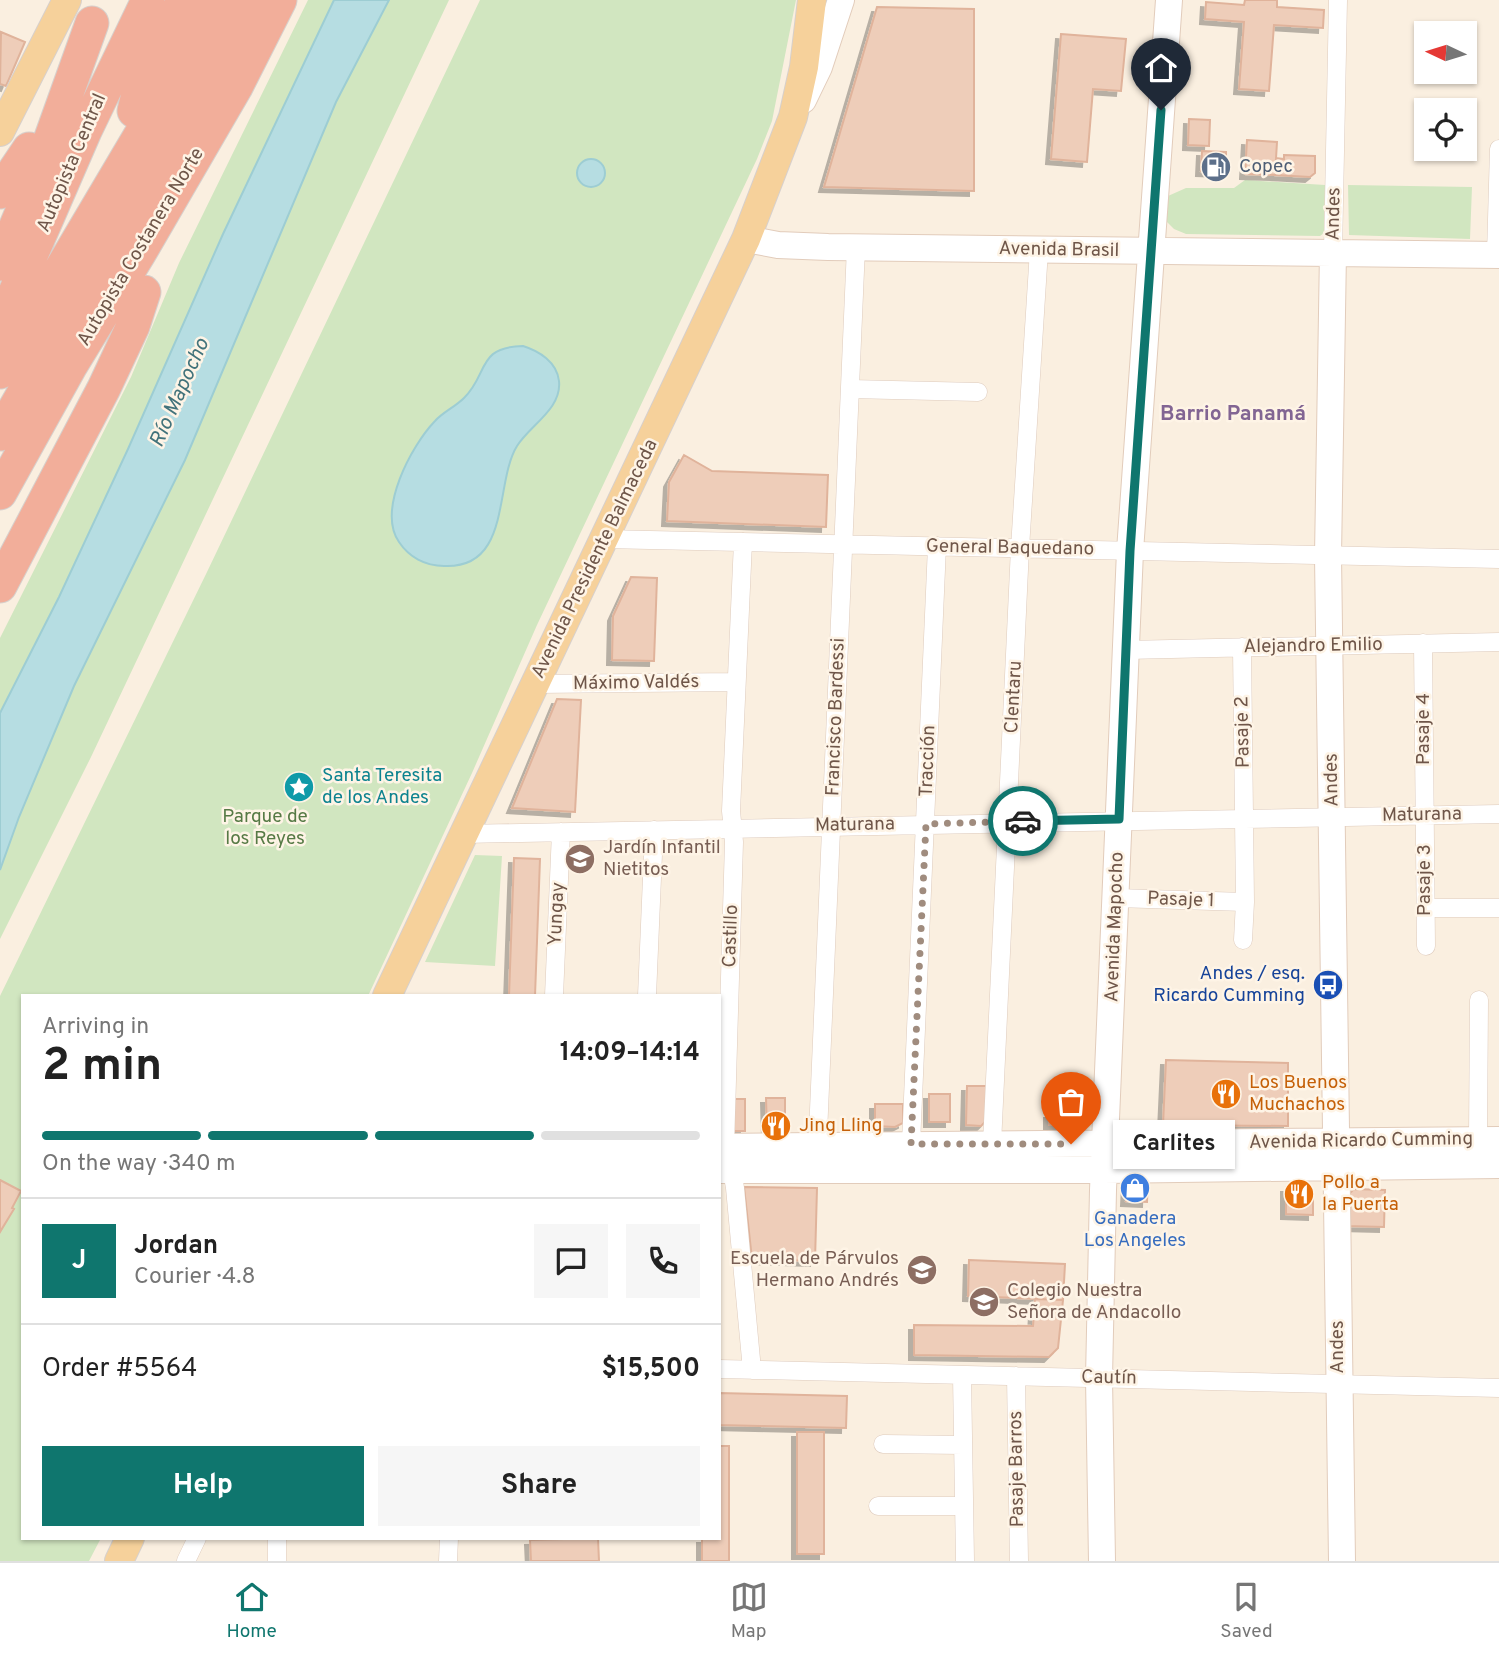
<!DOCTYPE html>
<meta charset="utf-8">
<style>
body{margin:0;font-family:Overpass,sans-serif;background:#f6f6f6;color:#222;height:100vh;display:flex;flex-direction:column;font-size:26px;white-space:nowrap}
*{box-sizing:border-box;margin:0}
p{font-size:23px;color:#767676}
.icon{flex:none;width:38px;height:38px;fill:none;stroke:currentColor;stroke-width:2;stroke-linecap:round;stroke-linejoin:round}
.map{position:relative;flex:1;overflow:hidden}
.drawer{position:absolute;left:21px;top:994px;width:700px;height:546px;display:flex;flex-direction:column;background:#fff;border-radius:0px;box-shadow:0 2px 5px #0004}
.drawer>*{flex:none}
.needle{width:46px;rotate:274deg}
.controls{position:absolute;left:1414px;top:21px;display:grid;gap:14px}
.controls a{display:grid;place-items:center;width:63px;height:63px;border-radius:0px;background:#fff;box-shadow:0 2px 5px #0004;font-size:35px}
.pin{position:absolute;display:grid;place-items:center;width:60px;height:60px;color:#fff;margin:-72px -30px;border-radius:50% 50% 50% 0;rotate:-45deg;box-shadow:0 0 7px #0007}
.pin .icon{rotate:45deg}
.courier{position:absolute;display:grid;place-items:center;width:70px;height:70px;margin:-35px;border:5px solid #0f766e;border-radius:50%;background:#fff;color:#222;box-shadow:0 2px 9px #0007}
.bubble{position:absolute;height:49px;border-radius:0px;background:#fff;box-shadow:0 2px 5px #0004;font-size:23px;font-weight:700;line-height:49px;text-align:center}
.headline em{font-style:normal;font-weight:700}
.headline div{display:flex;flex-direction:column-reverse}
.headline{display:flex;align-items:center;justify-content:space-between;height:119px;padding:0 21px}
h1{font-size:46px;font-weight:700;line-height:52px}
.bar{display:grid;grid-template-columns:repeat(4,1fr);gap:10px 7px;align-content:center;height:84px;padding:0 21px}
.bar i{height:9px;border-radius:5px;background:#e0e0e0}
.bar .on{background:#0f766e}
.bar p{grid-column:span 4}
.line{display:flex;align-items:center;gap:18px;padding:0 21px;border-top:2px solid #e0e0e0}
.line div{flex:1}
.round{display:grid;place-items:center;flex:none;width:74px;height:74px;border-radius:0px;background:#f6f6f6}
.primary-button{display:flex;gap:14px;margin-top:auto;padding:14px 21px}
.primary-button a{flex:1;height:80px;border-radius:0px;background:#0f766e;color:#fff;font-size:28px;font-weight:700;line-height:80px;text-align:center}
.primary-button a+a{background:#f6f6f6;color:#222}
.menu{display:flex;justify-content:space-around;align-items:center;height:98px;border-top:2px solid #e0e0e0;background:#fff;font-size:19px;color:#767676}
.menu a{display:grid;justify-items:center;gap:4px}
.menu .on{color:#0f766e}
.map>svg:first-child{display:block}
.green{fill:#d1e6c0}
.water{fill:#b6dde2;stroke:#9dcdd3;stroke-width:2}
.building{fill:#eecdb9;stroke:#e0b39b;stroke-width:2;filter:url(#shadow)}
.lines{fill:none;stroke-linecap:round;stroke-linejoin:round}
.street-casing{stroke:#decbbd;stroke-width:19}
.secondary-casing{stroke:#e2ccbb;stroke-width:28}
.primary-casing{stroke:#d7d0cc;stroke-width:30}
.highway-casing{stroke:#d7d0cc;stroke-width:35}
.street{stroke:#fff;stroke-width:18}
.secondary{stroke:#fff;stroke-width:26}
.primary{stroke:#f6d19b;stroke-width:28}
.highway{stroke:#f2ae9a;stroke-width:33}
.done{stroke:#a08c7e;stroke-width:7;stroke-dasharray:0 12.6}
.route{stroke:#0f766e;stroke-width:9}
.labels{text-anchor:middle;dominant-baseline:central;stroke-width:5;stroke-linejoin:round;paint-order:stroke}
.street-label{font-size:19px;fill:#6f5649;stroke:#fef4e6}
.service-label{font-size:19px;fill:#4e5e75;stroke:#fef4e6;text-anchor:start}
.culture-label{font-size:19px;fill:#0d838f;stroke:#fef4e6;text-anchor:start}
.park-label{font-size:19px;fill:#567a45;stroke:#fef4e6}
.education-label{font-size:19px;fill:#785e54;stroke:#fef4e6;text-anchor:start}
.transit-label{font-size:19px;fill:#164399;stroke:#fef4e6;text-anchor:end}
.food-label{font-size:19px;fill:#c56008;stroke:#fef4e6;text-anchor:start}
.shop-label{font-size:19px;fill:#366cbe;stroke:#fef4e6}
.water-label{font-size:21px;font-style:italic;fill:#42737b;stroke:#fef4e6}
.neighbourhood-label{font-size:21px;font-weight:bold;fill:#826593;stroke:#fef4e6}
</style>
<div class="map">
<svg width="1499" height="1561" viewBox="0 0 1499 1561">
<defs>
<filter id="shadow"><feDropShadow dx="-5" dy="5" stdDeviation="0" flood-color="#0004"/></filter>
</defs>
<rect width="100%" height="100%" fill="#faefe0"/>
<path class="green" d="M308,0h141l-358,757 -91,182v-301l131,-261 48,-114z
M480,0h316l-24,121 -15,38 -220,466 -65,148 -104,223h-345v542h78l-12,23h-89v-565l207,-424z
M1245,180l80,5 -1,48 -4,3 -134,-2 -12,-5 -8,-8 2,-25 18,-8h48z
M1348,185l124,2 -2,52 -121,-4z
M475,855l27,1 -7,110 -70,-4z"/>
<path class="water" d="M334,0h55l-53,102 -151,358 -111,226 -55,131 -19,53v-157l59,-116 69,-148 95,-215z
M577 173a14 14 0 1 1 28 0a14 14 0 1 1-28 0Z
M523,346c16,5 34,16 36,35 3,28 -29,44 -42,65 -23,37 -5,123 -73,120 -19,0 -35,-9 -45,-24 -22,-32 12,-96 36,-121 8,-9 20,-14 29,-23 25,-24 12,-51 59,-52z"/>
<path class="building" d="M1245,0h32v7l47,3 -1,18 -49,-3 -5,66 -30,-2 5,-67 -39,-3 1,-17 38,3z
M877,7l97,2v182l-150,-4z
M1,32l24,10 -19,44 -6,-2z
M1061,34l65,5 -5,52 -28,-2 -6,73 -36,-3z
M1189,119l21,1 -1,26 -21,-1z
M1247,140l30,2 -2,33 -30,-1z
M1202,151l24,1v20l-25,-1z
M1284,155l31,1v17l-5,4 -35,-2 1,-17 8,1z
M684,455l28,16 116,4 -2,52 -159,-6 2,-39z
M631,577l26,1 -3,83 -42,-1 1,-44z
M557,699l24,1 -6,112 -63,-4z
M514,858l26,1 -5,137h-26z
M1166,1060l122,3v63l-125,-1z
M967,1086h20l-1,35 -5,5 -15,-1z
M929,1094h21v28h-21z
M766,1098h19v33h-18z
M732,1099h13v32h-13z
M875,1104h28v19l-8,4 -20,-1z
M1049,1113h22v8l-5,4h-17z
M1148,1179l-1,23 -21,-1 1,-19z
M0,1180l21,11 -9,17 2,1 -14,23z
M744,1187l73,1 -2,73 -63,-2z
M1286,1187h22l5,5v23l-27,-1z
M1354,1189l31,1 -1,37 -37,-1 1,-31z
M969,1260l96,4 -2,36 -95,-4z
M1035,1299l28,1 -5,48 -9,9 -135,-2v-30l119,1z
M719,1393l128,3 -1,32 -127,-3z
M797,1432h27v122h-27z
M719,1446h10v115h-27v-23h17z
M598,1538l1,23h-68l-1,-21z"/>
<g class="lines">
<g class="street-casing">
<path id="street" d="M1333,252l5,-252
M1496,255l3,-106
M850,389l128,3
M604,539l895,20
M743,542l-12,269 3,31 -9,305 7,23 3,18 17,182
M1423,643l3,303
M1242,647l3,255 -2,38
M1126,650l373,-8
M535,684l201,-2
M464,834l1035,-20
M1116,898l129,4
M1425,908h74
M554,996l7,-164
M647,996l7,-166
M1478,1140l1,-140
M911,1144l26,-598
M992,1144l28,-596 19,-298
M817,1157l39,-910
M719,1369l780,19
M962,1375l3,186
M1016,1376l3,185
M883,1444l80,1
M878,1506h86
M277,1538v23
M186,1561l11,-23
M448,1561l1,-23"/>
</g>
<g class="secondary-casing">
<path id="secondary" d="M803,100l16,-33 22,-67
M746,239l32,6 50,2 671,8
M1333,252l-5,304 14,1005
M719,1147l780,-7
M719,1170h385l395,-5
M1102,1561l-3,-183 4,-188 27,-639 39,-551"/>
</g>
<g class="primary-casing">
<path id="primary" d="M0,132l67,-132
M387,996l359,-757 47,-122 11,-50 8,-67
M119,1561l11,-23"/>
</g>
<g class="highway-casing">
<path id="highway" d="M134,111l9,-38 41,-73
M0,192l29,-43
M0,264l39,-93 53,-148
M0,327l85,-196 63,-131
M0,372l176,-297 41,-75
M0,434l234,-406 13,-28
M0,493l70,-126 69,-113 97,-167 44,-87
M0,586l104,-198 29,-62 11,-34"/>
</g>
<use href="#street" class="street"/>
<use href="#secondary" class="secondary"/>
<use href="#primary" class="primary"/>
<use href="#highway" class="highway"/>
</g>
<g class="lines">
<path class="done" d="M1023,821l-97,3 -15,320h160"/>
<path class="route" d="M1023,821l96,-2 11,-268 31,-441"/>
</g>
<defs>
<g id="fuel-disc" transform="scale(1.575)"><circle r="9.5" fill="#5c6f8a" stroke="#fef4e6"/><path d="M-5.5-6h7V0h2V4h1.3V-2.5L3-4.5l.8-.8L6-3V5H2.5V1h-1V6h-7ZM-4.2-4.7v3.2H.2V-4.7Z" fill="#fff"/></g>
<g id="sight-disc" transform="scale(1.575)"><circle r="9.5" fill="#0f9aa8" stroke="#fef4e6"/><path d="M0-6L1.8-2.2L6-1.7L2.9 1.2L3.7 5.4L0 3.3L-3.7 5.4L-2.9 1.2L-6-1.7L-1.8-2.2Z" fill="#fff"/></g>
<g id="school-disc" transform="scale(1.575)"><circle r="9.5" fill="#8d6e63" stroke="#fef4e6"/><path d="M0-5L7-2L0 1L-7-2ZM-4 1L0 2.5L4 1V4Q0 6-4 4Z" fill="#fff"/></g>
<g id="bus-disc" transform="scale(1.575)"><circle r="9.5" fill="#1a4fb4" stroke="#fef4e6"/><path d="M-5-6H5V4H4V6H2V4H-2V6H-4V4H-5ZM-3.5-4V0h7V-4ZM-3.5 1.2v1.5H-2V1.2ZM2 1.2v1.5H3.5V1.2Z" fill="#fff"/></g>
<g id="restaurant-disc" transform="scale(1.575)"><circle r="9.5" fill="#e8710a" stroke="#fef4e6"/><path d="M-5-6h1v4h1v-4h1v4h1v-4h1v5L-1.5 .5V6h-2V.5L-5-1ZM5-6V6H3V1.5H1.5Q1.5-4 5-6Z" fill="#fff"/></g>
<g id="shop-disc" transform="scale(1.575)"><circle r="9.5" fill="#3f7fe0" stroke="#fef4e6"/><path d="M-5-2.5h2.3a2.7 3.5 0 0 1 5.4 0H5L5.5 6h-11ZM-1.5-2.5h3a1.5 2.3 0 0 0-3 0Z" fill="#fff"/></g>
</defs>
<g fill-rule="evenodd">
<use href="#fuel-disc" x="1216" y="167"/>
<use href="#sight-disc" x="299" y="787"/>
<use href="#school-disc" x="580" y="859"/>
<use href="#bus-disc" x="1328" y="985"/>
<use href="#restaurant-disc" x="1226" y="1094"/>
<use href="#restaurant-disc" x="776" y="1126"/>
<use href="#shop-disc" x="1135" y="1188"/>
<use href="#restaurant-disc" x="1299" y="1194"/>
<use href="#school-disc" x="922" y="1270"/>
<use href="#school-disc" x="984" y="1302"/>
</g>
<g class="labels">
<g class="street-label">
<text transform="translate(72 163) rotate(-67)">Autopista Central</text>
<text transform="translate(1334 214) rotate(-89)">Andes</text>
<text transform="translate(141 247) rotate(-59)">Autopista Costanera Norte</text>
<text transform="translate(1059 250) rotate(1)">Avenida Brasil</text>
<text transform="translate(1010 548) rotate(1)">General Baquedano</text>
<text transform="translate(595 559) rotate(-64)">Avenida Presidente Balmaceda</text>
<text transform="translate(1313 646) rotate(-1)">Alejandro Emilio</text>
<text transform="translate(636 683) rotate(-1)">Máximo Valdés</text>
<text transform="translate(1014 697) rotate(-87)">Clentaru</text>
<text transform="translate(836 717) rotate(-88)">Francisco Bardessi</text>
<text transform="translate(1424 729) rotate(-90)">Pasaje 4</text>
<text transform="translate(1243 732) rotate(-91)">Pasaje 2</text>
<text transform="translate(928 761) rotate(-88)">Tracción</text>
<text transform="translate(1332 780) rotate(-91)">Andes</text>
<text transform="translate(1422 815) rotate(-1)">Maturana</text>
<text transform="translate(855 825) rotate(-1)">Maturana</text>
<text transform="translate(1425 880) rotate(-90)">Pasaje 3</text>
<text transform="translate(1181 900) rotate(2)">Pasaje 1</text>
<text transform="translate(557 914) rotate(-87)">Yungay</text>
<text transform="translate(1115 927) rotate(-88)">Avenida Mapocho</text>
<text transform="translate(731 936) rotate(-88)">Castillo</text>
<text transform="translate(1361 1141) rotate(-1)">Avenida Ricardo Cumming</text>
<text transform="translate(1338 1347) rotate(-90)">Andes</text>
<text transform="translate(1109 1378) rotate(1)">Cautín</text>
<text transform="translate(1017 1469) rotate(-91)">Pasaje Barros</text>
</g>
<g class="service-label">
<text x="1239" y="167">Copec</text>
</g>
<g class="culture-label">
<text x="322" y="776">Santa Teresita<tspan x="322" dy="22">de los Andes</tspan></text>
</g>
<g class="park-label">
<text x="265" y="817">Parque de<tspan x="265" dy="22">los Reyes</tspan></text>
</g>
<g class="education-label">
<text x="603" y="848">Jardín Infantil<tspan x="603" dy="22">Nietitos</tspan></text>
<text x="899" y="1259" text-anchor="end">Escuela de Párvulos<tspan x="899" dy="22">Hermano Andrés</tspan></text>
<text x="1007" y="1291">Colegio Nuestra<tspan x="1007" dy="22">Señora de Andacollo</tspan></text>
</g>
<g class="transit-label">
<text x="1305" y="974">Andes / esq.<tspan x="1305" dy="22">Ricardo Cumming</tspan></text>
</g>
<g class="food-label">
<text x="1249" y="1083">Los Buenos<tspan x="1249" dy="22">Muchachos</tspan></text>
<text x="799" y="1126">Jing Lling</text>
<text x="1322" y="1183">Pollo a<tspan x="1322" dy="22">la Puerta</tspan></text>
</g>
<g class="shop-label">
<text x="1135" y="1219">Ganadera<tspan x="1135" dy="22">Los Angeles</tspan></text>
</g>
<g class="water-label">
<text transform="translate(180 393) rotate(-66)">Río Mapocho</text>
</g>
<g class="neighbourhood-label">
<text x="1233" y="414">Barrio Panamá</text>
</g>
</g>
</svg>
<div class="controls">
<a><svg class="needle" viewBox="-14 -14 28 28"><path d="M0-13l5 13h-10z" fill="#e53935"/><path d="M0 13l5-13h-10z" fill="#767676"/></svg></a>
<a><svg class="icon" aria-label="locate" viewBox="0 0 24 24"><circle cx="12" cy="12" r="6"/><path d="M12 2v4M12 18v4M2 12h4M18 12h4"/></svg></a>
</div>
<div class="pin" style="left:1071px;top:1144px;background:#ea580c"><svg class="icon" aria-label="bag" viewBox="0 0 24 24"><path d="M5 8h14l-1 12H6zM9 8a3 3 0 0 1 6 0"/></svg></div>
<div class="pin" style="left:1161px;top:110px;background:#1f2937"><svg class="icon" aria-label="home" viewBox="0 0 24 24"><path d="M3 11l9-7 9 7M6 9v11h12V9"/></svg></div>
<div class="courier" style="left:1023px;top:821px"><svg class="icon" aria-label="car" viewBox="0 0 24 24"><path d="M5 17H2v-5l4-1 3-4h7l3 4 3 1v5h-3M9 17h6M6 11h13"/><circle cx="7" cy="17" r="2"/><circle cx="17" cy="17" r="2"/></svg></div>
<div class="bubble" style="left:1113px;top:1120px;width:122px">Carlites</div>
<section class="drawer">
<div class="headline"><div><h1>2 min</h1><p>Arriving in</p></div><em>14:09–14:14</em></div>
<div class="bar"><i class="on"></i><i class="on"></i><i class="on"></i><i></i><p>On the way · 340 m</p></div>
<div class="line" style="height:126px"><b class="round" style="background:#0f766e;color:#fff">J</b><div><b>Jordan</b><p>Courier · 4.8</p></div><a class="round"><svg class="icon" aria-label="chat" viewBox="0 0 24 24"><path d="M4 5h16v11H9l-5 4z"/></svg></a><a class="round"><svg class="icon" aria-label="phone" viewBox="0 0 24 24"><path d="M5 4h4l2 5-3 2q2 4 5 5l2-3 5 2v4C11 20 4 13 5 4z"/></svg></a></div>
<div class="line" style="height:91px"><div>Order #5564</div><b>$15,500</b></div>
<div class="primary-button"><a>Help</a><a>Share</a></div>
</section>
</div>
<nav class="menu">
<a class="on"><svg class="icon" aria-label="home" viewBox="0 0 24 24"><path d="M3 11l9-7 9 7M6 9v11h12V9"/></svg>Home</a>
<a><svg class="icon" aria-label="map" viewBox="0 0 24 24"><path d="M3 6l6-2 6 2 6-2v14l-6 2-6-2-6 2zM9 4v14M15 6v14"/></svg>Map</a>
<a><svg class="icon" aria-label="saved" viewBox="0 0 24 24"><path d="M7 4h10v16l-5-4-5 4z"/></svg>Saved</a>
</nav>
